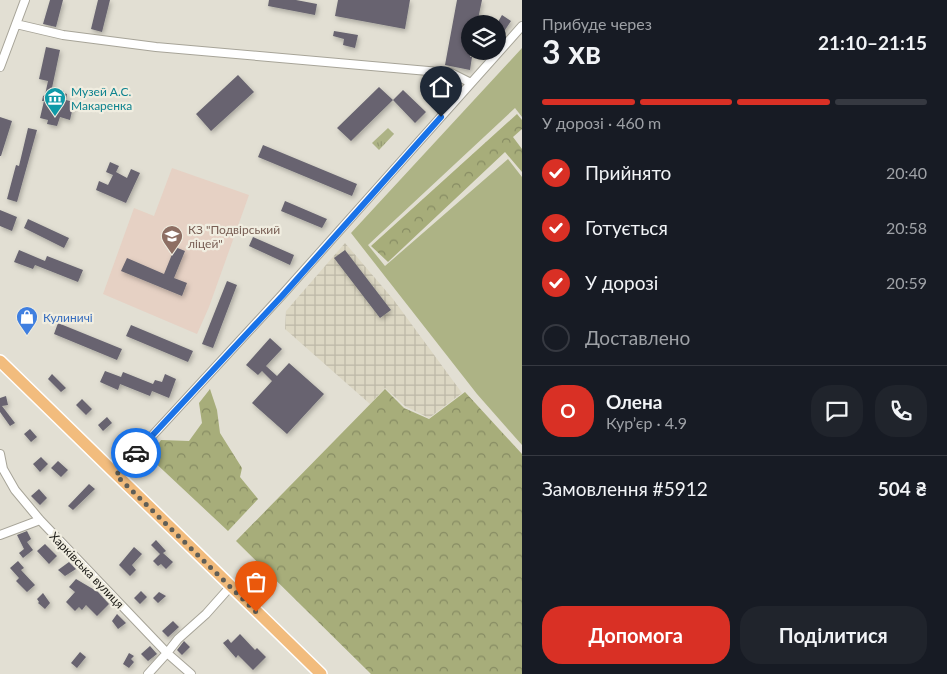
<!DOCTYPE html>
<html lang="uk">
<meta charset="utf-8">
<style>
body{margin:0;font-family:Lato,sans-serif;background:#20242c;color:#f1f3f6;height:100vh;display:flex;flex-direction:column;font-size:19px;white-space:nowrap}
*{box-sizing:border-box;margin:0}
p{font-size:16px;color:#9ea1a6}
.icon{flex:none;width:28px;height:28px;fill:none;stroke:currentColor;stroke-width:2;stroke-linecap:round;stroke-linejoin:round}
.map{position:relative;flex:1;overflow:hidden}
.drawer{display:flex;flex-direction:column;background:#171b24;width:425px}
.drawer>*{flex:none}
.tools{position:absolute;left:461px;top:15px;display:grid;gap:10px}
.tools a{display:grid;place-items:center;width:45px;height:45px;border-radius:50%;background:#171b24;box-shadow:0 1px 4px #0004;font-size:25px}
.pin{position:absolute;display:grid;place-items:center;width:42px;height:42px;color:#fff;margin:-51px -21px;border-radius:50% 50% 50% 0;rotate:-45deg;box-shadow:0 0 5px #0007}
.pin .icon{rotate:45deg}
.courier{position:absolute;display:grid;place-items:center;width:50px;height:50px;margin:-25px;border:4px solid #1a73e8;border-radius:50%;background:#fff;color:#222;box-shadow:0 1px 6px #0007}
.overview em{font-style:normal;font-weight:700}
.overview div{display:flex;flex-direction:column-reverse}
.overview{display:flex;align-items:center;justify-content:space-between;height:85px;padding:0 20px}
h1{font-size:32px;font-weight:700;line-height:38px}
.bar{display:grid;grid-template-columns:repeat(4,1fr);gap:8px 5px;align-content:center;height:60px;padding:0 20px}
.bar i{height:6px;border-radius:4px;background:#363941}
.bar .current{background:#d93025}
.bar p{grid-column:span 4}
.line{display:flex;align-items:center;gap:12px;padding:0 20px;border-top:1px solid #363941}
.line div{flex:1}
.round{display:grid;place-items:center;flex:none;width:52px;height:52px;border-radius:20px;background:#20242c}
ol{padding:0 20px;list-style:none}
li{display:flex;align-items:center;gap:15px;height:55px}
li p{margin-inline-start:auto}
li .icon{padding:5px;border-radius:50%;background:#d93025;color:#fff;stroke-width:4}
li:last-child{color:#9ea1a6}
li i{width:28px;height:28px;border:2px solid #363941;border-radius:50%}
.button{display:flex;gap:10px;margin-top:auto;padding:10px 20px}
.button a{flex:1;height:58px;border-radius:20px;background:#d93025;color:#fff;font-size:20px;font-weight:700;line-height:58px;text-align:center}
.button a+a{background:#20242c;color:#f1f3f6}
main{display:flex;flex:1;min-height:0}
.map>svg:first-child{display:block}
.industrial{fill:url(#industrial-grid)}
.education{fill:#e6d1c4}
.forest{fill:url(#forest-crowns)}
.park{fill:url(#park-tufts)}
.garden{fill:#adb385}
.building{fill:#67646f;filter:url(#shadow)}
.lines{fill:none;stroke-linecap:round;stroke-linejoin:round}
.street-casing{stroke:#a7a498;stroke-width:10}
.primary-casing{stroke:#fff;stroke-width:14}
.street{stroke:#fff;stroke-width:8}
.primary{stroke:#f2bc7d;stroke-width:11}
.done{stroke:#5f5e57;stroke-width:5;stroke-dasharray:0 9}
.route{stroke:#1a73e8;stroke-width:6}
.labels{text-anchor:middle;dominant-baseline:central;stroke-width:4.5;stroke-linejoin:round;paint-order:stroke}
.culture-label{font-size:12px;fill:#0d838f;stroke:#f0ede0;text-anchor:start}
.education-label{font-size:12px;fill:#785e54;stroke:#f0ede0;text-anchor:start}
.shop-label{font-size:12px;fill:#366cbe;stroke:#f0ede0;text-anchor:start}
.street-label{font-size:12px;fill:#191814;stroke:#f0ede0}
</style>
<main>
<div class="map">
<svg width="522" height="674" viewBox="0 0 522 674">
<defs>
<pattern id="industrial-grid" width="8" height="8" patternUnits="userSpaceOnUse" patternTransform="scale(1.25)"><rect width="8" height="8" fill="#dcd7c3"/><path d="M0 4h8M4 0v8" fill="none" stroke="#bcb8a7"/></pattern>
<pattern id="forest-crowns" width="20" height="18" patternUnits="userSpaceOnUse" patternTransform="scale(1.25)"><rect width="20" height="18" fill="#a7ad7a"/><path d="M2 6a3 3 0 1 1 6 0M12 15a3 3 0 1 1 6 0" fill="none" stroke="#878c63"/></pattern>
<pattern id="park-tufts" width="24" height="20" patternUnits="userSpaceOnUse" patternTransform="scale(1.25)"><rect width="24" height="20" fill="#adb385"/><path d="M3 7l-1-3M5 7V3M7 7l1-3M15 17l-1-3M17 17v-4M19 17l1-3" fill="none" stroke="#949972"/></pattern>
<filter id="shadow"><feDropShadow dx="1.5" dy="2.5" stdDeviation="2.5" flood-color="#0004"/></filter>
</defs>
<rect width="100%" height="100%" fill="#e2dfd3"/>
<path class="industrial" d="M345,243l48,56 69,94 -33,25 -24,-12 -20,-18 -15,16 -85,-75 1,-18z"/>
<path class="education" d="M172,168l77,27 -40,112 -12,27 -94,-40 31,-86 20,8z"/>
<path class="forest" d="M517,114l5,6v9l-9,8 9,12v23l-17,-20 -117,110 -17,-16z
M210,389l7,21 3,23 22,35 -2,9 18,22 -30,32 -79,-74 12,-17 28,1 13,-18 -3,-20z
M385,389l19,19 25,11 36,-27 57,62v220h-151l-135,-133z"/>
<path class="park" d="M388,128l6,6 -15,16 -7,-7z"/>
<path class="garden" d="M522,48v69l-7,-9 -147,137 17,21 123,-107 14,18v268l-45,-51 -126,-161z"/>
<path class="building" d="M50,0h13l-7,27 -13,-3z
M98,0h12l-8,32 -11,-3z
M269,0h27l21,4 -2,11 -47,-9z
M338,0h72l-5,29 -70,-13z
M457,0h25l-5,24h-7v33h2l-2,13 -25,-5z
M502,15l9,6 -8,12 -5,-4v-7z
M334,31l24,4 -3,13 -12,-3 1,-6 -11,-3z
M46,47l14,3 -8,38 12,3v2l3,1 -1,6 8,2 -4,18 -10,-3 -3,9 -10,-2 1,-4 -8,-2 4,-17h-2l1,-5 2,-1 3,-14 -9,-2z
M238,75l16,17 -43,39 -15,-17z
M379,87l14,13 -42,41 -14,-13z
M403,90l23,22 -11,11 -22,-23z
M0,117l12,4 -11,35h-1z
M28,128l9,2 -20,72 -10,-3 9,-34 3,1z
M263,145l94,39 -5,12 -94,-39z
M110,162l9,4 -3,6 11,6 4,-9 9,4 -14,30 -30,-13 3,-9 9,4 5,-10 -7,-3z
M285,201l42,18 -5,9 -41,-17z
M0,210l17,7 -5,14 -12,-5z
M28,219l41,19 -5,10 -40,-20z
M253,237l41,18 -4,10 -41,-19z
M175,247l10,4 -11,27 13,5 -5,13 -61,-25 6,-13 37,16z
M19,250l26,11 2,-5 36,14 -5,12 -43,-17 -2,4 -19,-7z
M345,250l46,60 -11,8 -46,-60z
M227,281l10,4 -24,63 -11,-4z
M58,323l64,26 -5,11 -63,-26z
M131,325l62,26 -5,11 -62,-26z
M270,338l12,11 -16,17 11,10 12,-13 35,31 -37,40 -35,-31 20,-22 -10,-10 -4,4 -12,-10z
M105,371l16,6 2,-5 30,12 2,-4 7,2 3,-8 11,5 -7,19 -17,-7 -2,5 -30,-12 -2,6 -18,-8z
M52,374l14,14 -5,4 -13,-13z
M6,396l2,9 -6,1 13,17 -5,3 -10,-14v-14z
M82,399l10,10 -6,6 -10,-10z
M107,417l5,6 -9,8 -5,-6z
M30,429l7,8 -6,5 -7,-8z
M41,457l7,7 -8,8 -7,-8z
M58,461l10,9 -7,7 -10,-9z
M89,484l6,5 -22,21 -5,-4z
M39,489l8,9 -7,7 -9,-9z
M27,531l4,8 -4,3 6,8 -10,8 -4,-5 5,-4 -7,-14z
M156,540l10,11 -3,2 10,9 -7,7 -5,-5 -3,2 -5,-5 7,-7 -9,-9z
M45,544l12,12 -8,8 -12,-13z
M134,547l8,7 -10,11 4,5 -6,6 -11,-11z
M18,561l6,7 -3,2 14,15 -8,7 -11,-11 3,-3 -9,-10z
M69,562l7,7 -11,7 -7,-6z
M76,579l22,13 11,12 -12,12 -11,-11 -4,5 -3,-3 -4,4 -9,-9 9,-10 -6,-5z
M141,591l6,6 -7,7 -6,-6z
M159,592l7,4 -8,7 -5,-5z
M43,593l7,10 -5,6 -7,-6 1,-1 -2,-3z
M117,614l9,9 -8,6 -6,-8z
M173,621l6,6 -11,10 -6,-6z
M240,634l15,16 2,-2 9,9 -13,13 -15,-15 -2,3 -13,-15 5,-4 3,4z
M184,641l6,6 -8,8 -5,-5z
M150,646l7,8 -9,7 -7,-7z
M80,652l6,5 -9,11 -6,-5z
M129,653l5,3 -3,3 3,3 -5,6 -6,-4z"/>
<g class="lines">
<g class="street-casing">
<path id="street" d="M16,24l47,11 93,12 295,26 20,10
M0,67l25,-67
M0,454l3,15 12,21 25,30 127,133 24,21
M116,475l166,-180 240,-269
M0,535l40,-15
M148,674l19,-21 11,-14 28,-25 24,-27"/>
</g>
<g class="primary-casing">
<path id="primary" d="M0,361l321,313"/>
</g>
<use href="#street" class="street"/>
<use href="#primary" class="primary"/>
</g>
<g class="lines">
<path class="done" d="M136,453l-20,22 140,137"/>
<path class="route" d="M136,453l146,-157 159,-179"/>
</g>
<defs>
<g id="museum-pin" transform="scale(1.125)"><path d="M0 17L-7.5 6A9.5 9.5 0 1 1 7.5 6Z" fill="#0f9aa8" stroke="#f0ede0"/><path d="M0-6L6-3V-2H-6V-3ZM-5-1h2V3h-2ZM-1-1h2V3h-2ZM3-1h2V3H3ZM-6 4H6V6H-6Z" fill="#fff"/></g>
<g id="school-pin" transform="scale(1.125)"><path d="M0 17L-7.5 6A9.5 9.5 0 1 1 7.5 6Z" fill="#8d6e63" stroke="#f0ede0"/><path d="M0-5L7-2L0 1L-7-2ZM-4 1L0 2.5L4 1V4Q0 6-4 4Z" fill="#fff"/></g>
<g id="shop-pin" transform="scale(1.125)"><path d="M0 17L-7.5 6A9.5 9.5 0 1 1 7.5 6Z" fill="#3f7fe0" stroke="#f0ede0"/><path d="M-5-2.5h2.3a2.7 3.5 0 0 1 5.4 0H5L5.5 6h-11ZM-1.5-2.5h3a1.5 2.3 0 0 0-3 0Z" fill="#fff"/></g>
</defs>
<g fill-rule="evenodd">
<use href="#museum-pin" x="55" y="98"/>
<use href="#school-pin" x="172" y="236"/>
<use href="#shop-pin" x="27" y="317"/>
</g>
<g class="labels">
<g class="culture-label">
<text x="71" y="91">Музей А.С.<tspan x="71" dy="14">Макаренка</tspan></text>
</g>
<g class="education-label">
<text x="188" y="229">КЗ "Подвірський<tspan x="188" dy="14">ліцей"</tspan></text>
</g>
<g class="shop-label">
<text x="43" y="317">Кулиничі</text>
</g>
<g class="street-label">
<text transform="translate(87 570) rotate(46)">Харківська вулиця</text>
</g>
</g>
</svg>
<div class="tools">
<a><svg class="icon" aria-label="layers" viewBox="0 0 24 24"><path d="M12 4l9 5-9 5-9-5zM3 14l9 5 9-5"/></svg></a>
</div>
<div class="pin" style="left:256px;top:612px;background:#ea580c"><svg class="icon" aria-label="bag" viewBox="0 0 24 24"><path d="M5 8h14l-1 12H6zM9 8a3 3 0 0 1 6 0"/></svg></div>
<div class="pin" style="left:441px;top:117px;background:#1f2937"><svg class="icon" aria-label="home" viewBox="0 0 24 24"><path d="M3 11l9-7 9 7M6 9v11h12V9"/></svg></div>
<div class="courier" style="left:136px;top:453px"><svg class="icon" aria-label="car" viewBox="0 0 24 24"><path d="M5 17H2v-5l4-1 3-4h7l3 4 3 1v5h-3M9 17h6M6 11h13"/><circle cx="7" cy="17" r="2"/><circle cx="17" cy="17" r="2"/></svg></div>
</div>
<section class="drawer">
<div class="overview"><div><h1>3 хв</h1><p>Прибуде через</p></div><em>21:10–21:15</em></div>
<div class="bar"><i class="current"></i><i class="current"></i><i class="current"></i><i></i><p>У дорозі · 460 m</p></div>
<ol>
<li><svg class="icon" aria-label="check" viewBox="0 0 24 24"><path d="M5 12l5 5 9-10"/></svg>Прийнято<p>20:40</p></li>
<li><svg class="icon" aria-label="check" viewBox="0 0 24 24"><path d="M5 12l5 5 9-10"/></svg>Готується<p>20:58</p></li>
<li><svg class="icon" aria-label="check" viewBox="0 0 24 24"><path d="M5 12l5 5 9-10"/></svg>У дорозі<p>20:59</p></li>
<li><i></i>Доставлено</li>
</ol>
<div class="line" style="height:90px"><b class="round" style="background:#d93025;color:#fff">О</b><div><b>Олена</b><p>Кур’єр · 4.9</p></div><a class="round"><svg class="icon" aria-label="chat" viewBox="0 0 24 24"><path d="M4 5h16v11H9l-5 4z"/></svg></a><a class="round"><svg class="icon" aria-label="phone" viewBox="0 0 24 24"><path d="M5 4h4l2 5-3 2q2 4 5 5l2-3 5 2v4C11 20 4 13 5 4z"/></svg></a></div>
<div class="line" style="height:65px"><div>Замовлення #5912</div><b>504 ₴</b></div>
<div class="button"><a>Допомога</a><a>Поділитися</a></div>
</section>
</main>
